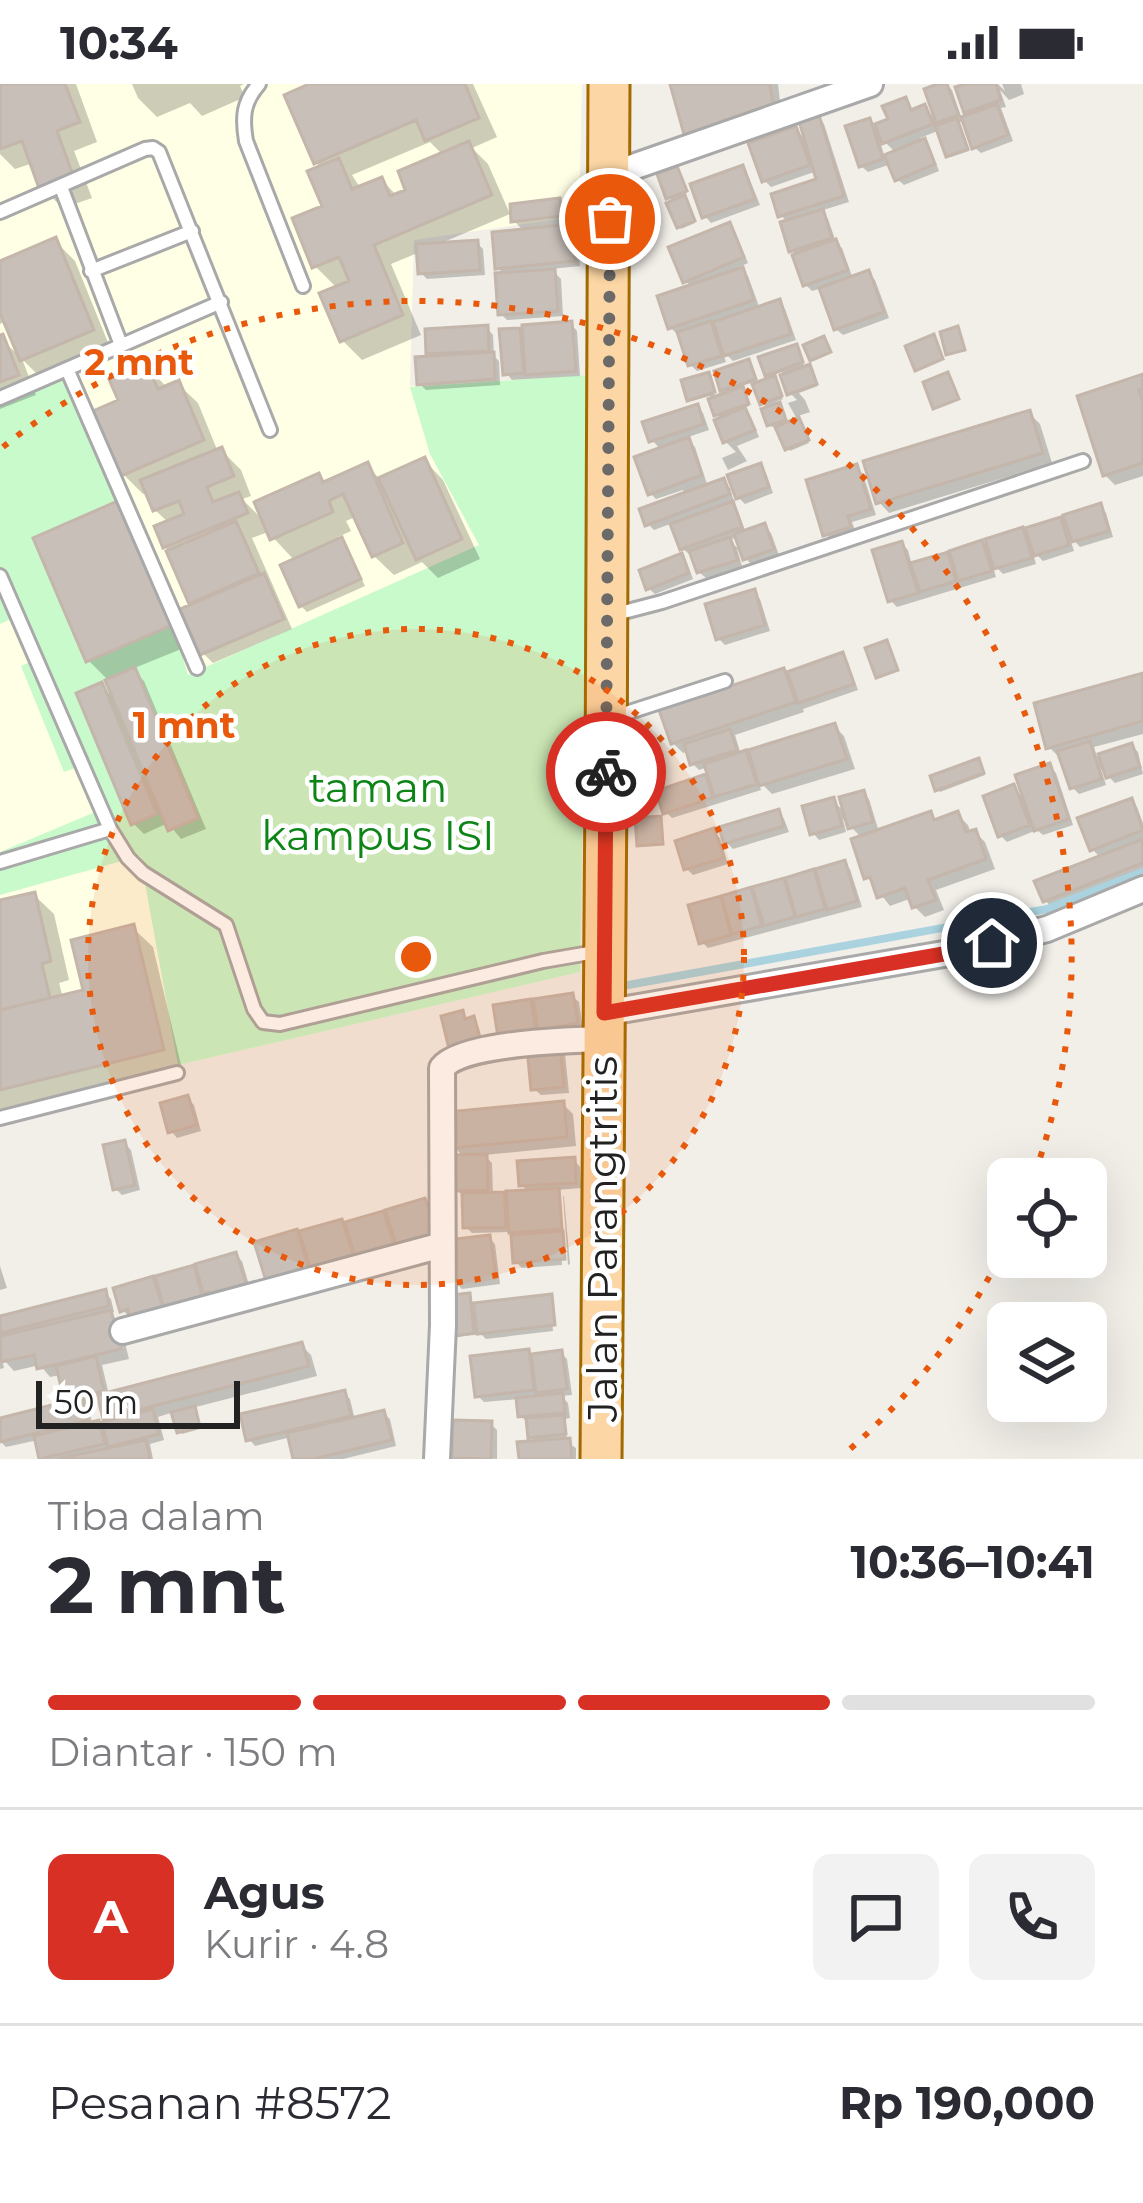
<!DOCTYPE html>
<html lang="id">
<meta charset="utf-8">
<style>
body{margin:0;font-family:Montserrat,sans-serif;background:#f2f2f3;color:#2b2b33;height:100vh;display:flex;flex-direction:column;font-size:45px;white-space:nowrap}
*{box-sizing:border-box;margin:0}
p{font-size:39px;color:#7c7c81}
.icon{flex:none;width:66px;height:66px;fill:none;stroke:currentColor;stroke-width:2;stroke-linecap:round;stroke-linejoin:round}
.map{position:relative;height:1375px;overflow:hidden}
.details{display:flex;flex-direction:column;background:#fff;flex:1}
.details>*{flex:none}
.controls{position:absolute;left:987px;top:1074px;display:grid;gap:24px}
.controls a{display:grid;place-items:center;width:120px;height:120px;border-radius:18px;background:#fff;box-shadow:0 12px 48px #0002;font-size:60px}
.scale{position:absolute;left:36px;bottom:30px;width:204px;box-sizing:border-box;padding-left:12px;border:6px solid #222;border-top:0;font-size:33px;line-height:42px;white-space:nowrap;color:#222;-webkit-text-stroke:9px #fff;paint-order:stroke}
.pin{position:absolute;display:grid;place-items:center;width:102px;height:102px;color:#fff;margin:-51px;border:6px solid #fff;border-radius:50%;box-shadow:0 3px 12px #0007}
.courier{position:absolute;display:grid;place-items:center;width:120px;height:120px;margin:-60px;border:9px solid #d93025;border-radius:50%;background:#fff;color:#222;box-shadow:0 3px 15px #0007}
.overview em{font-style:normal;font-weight:700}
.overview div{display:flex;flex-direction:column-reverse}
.overview{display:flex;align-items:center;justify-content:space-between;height:204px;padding:0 48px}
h1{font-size:78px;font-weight:700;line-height:90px}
.bar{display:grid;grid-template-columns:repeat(4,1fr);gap:18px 12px;align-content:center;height:144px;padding:0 48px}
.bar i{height:15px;border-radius:9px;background:#e1e1e2}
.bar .current{background:#d93025}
.bar p{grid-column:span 4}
.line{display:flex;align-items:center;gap:30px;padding:0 48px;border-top:3px solid #e1e1e2}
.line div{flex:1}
.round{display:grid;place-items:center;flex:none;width:126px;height:126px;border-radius:18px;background:#f2f2f3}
.status{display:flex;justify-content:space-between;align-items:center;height:84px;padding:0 60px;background:#fff;direction:ltr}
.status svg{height:33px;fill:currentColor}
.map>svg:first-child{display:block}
.education{fill:#ffffe5}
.park{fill:#c8facc}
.shadow{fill:#0003;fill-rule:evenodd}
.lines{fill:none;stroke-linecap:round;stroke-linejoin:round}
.stream{stroke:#aad3df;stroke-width:8}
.building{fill:#c7bfb8;stroke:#c4b6ab;stroke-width:3}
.service-casing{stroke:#a9a9a9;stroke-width:18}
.minor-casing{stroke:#a9a9a9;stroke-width:30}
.primary-casing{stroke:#a06b00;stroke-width:45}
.service{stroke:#fff;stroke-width:12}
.minor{stroke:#fff;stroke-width:24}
.primary{stroke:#fcd6a4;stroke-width:39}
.done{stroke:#6b6a68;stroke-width:12;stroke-dasharray:0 21.6}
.route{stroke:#d93025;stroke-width:15}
.ring{fill:none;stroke:#e8590c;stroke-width:6;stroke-dasharray:6 12}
.labels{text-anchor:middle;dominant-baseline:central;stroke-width:9;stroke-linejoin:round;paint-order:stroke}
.park-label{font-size:42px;fill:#0c8416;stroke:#fff}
.street-label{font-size:42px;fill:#222;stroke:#fff}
.centre{fill:#e8590c;stroke:#fff;stroke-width:6}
.ring-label{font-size:36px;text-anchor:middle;font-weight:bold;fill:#e8590c;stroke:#fff;stroke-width:9;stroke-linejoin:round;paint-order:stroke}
</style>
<div class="status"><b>10:34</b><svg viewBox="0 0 49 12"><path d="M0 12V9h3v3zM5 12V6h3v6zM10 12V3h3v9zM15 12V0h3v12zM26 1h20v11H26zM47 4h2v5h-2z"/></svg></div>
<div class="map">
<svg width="1143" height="1375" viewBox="0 0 1143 1375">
<rect width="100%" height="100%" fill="#f2efe9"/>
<path class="education" d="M0,0h582l-3,132 -165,24 -4,146 180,-11 -10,597 -402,93 -178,46z"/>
<path class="park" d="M69,285l51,131 -87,38 52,123 88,-36 15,50 291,-130 -49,-91 -20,-67 180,-12 -10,597 -402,93 -38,-209 -140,39v-43l93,-39 -18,-45 -11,4 -43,-106 16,-7 -19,-43 -18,8v-233z"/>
<path class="shadow" d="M0,0h76l21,58 -23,9 18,47 -29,10 -20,-19 -10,-26 -18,6 -15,-15z
M132,0h112l-4,2 5,11 -43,19 -12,-13 -33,14 -19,-19z
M317,0h156l24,53 -25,11 16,16 22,50 -71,30 38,-1 6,6 2,26 -58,4 -6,-6 -1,-21 -29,12 30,71 -59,25 -20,-20 -4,-51 -23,-23 11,-58 -4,-40 -6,-5zM430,58l13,13 -34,36 -12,5 -15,-16 -21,9 -9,-14z
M673,0h105l4,35z
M945,0l7,6 10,30 6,-3 -9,-28 15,-5h24l7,7 -3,-7h19l3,10 -15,6 -9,-10 6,17 -5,1 12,33 -32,12 -7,-6 -9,-27 -7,3 11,28 -18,6 -11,-27 -20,8 10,10 9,23 -35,14 -7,-6 -6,-15 -23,8 -7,-6 8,-45 6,6 17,-6 13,-21 8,12 11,-4 16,15 -12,-32zM878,51l18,18 -11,5z
M818,34l6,6 25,78 -29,9 8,8 8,23 6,6 11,31 15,-6 7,7 14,38 -46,17 -7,-6 -14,-41 -10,3 -6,-6 -9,-29 -6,-6 -3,-27 -7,-8 39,-34 -3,-10 -46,16 -6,-6 30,-52 13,13z
M742,84l6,7 12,30 -49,18 -6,-7z
M679,88l8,21 -6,3 5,5 9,22 -14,6 -7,-26 -6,-6z
M559,117l6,6 2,21 4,-1 6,7 3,32 -29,3 10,10 2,37 -56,4 -6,-6 5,-38 -8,-8 27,-36 -11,-11z
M729,142l6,6 13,31 -9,4 9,9 12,33 19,-6 6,6 11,31 -63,21 -11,-11 4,12 -29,9 -6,-6 -10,-32 -4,1 -6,-6 21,-41 -7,-6z
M55,157l20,20 36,89 -69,29 -20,-20 14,36 -36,14v-70l21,18 -15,-36 -6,3v-60z
M571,240l6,7 3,45 -68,4 -6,-7 -4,-41z
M487,244l6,7 1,21 5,5 1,24 -74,5 -6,-6 9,-25 -1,-27z
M799,266l6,19 7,1 6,16 -19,7 6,7 5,12 -15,5 6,6 8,20 -19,8 -12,-26 -6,2 -2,-2 -1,-16 -7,-6 -8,-21 -15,5 5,5 5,14 -7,3 9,8 8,20 -22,9 10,15 -19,9 -6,-12 14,-6 -10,-10 -4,-22 -5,-5 -7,-19 -18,5 -2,-2 20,-21 6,21 13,-4 -6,-6 28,-24 7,20 15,-6 -6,-5zM782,288l8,21 7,7 -9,3 10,18 -10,4 -7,-17 -6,-6 8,-3 -7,-18 -5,-5z
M146,280l21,24 11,-4 20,19 20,49 3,-2 20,20 10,26 -9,3 23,23 53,-45 8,7 41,-18 14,14 43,-20 19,20 37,79 -42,19 -16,-16 -28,13 -20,-19 -17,-40 -11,5 5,10 -13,6 9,10 18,39 -58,26 -6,-6 -6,-45 -27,-29 -16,6 40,91 -79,34 -10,-10 -7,-47 -31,-60 4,-23 -14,-13 -7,-18 -5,2 -20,-20 -1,-72z
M1143,293v99l-28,9 -10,-10z
M697,323l6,6 6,17 -24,8 10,9 13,40 15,-6 15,15 22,-29 6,6 7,20 -28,11 -15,-15 4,12 -4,1 8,9 8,22 18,-7 7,7 8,22 -27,10 -15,-16 5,17 -36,12 -7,-6 -6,-19 -4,1 -7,-6 -9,-25 -19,7 -6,-6 37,-29 -2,-5 -27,9 -6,-6 11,-43 -9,-10zM738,453l7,18 -16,-15z
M1030,330l10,10 12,39 -163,50 -10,-11z
M857,384l6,6 13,41 -24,7 4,11 -24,8 -6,-7z
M119,420l72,141 -59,24 12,12 62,148 -25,10 -13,-16 -24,11 -10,-10 -54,-129 21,-9 17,16 -9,-21 -21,-21z
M1100,423l6,6 7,24 -33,10 -11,-12 5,16 -31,10 -11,-11 4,14 -33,10 -11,-11 4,14 -99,30 -7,-7 12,-56 6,6 4,15 69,-21 12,11 29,-24 11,11 27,-22 11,12z
M681,473l6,6 6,16 -38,15 -7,-6z
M754,509l6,6 10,32 -45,14 -7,-7z
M842,572l6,6 10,28 -55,19 1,3 -69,23 6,20 4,-1 11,10 78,-38 10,10 11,33 -83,25 -14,-14 3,10 -89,28 -6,-6 -6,-19 51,-17 -3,-9 -9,3 -6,-6 -4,-13 -6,2 -10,-10 110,-72 4,4z
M1143,592v58l-49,13 3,10 35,-11 6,6 5,22 -28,9 -14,-14 5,16 -27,9 -6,-6 -14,-31 -10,-10z
M980,679l5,12 -45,17 -2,-3z
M1049,683l7,6 17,52 -30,10 -6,-5 -30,12 -6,-6 12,-48 14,13z
M863,709l6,6 10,33 51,-18 8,8 20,-7 10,10 3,9 4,-2 10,10 10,27 -59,21 8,20 -19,7 -10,-10 -3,-9 -22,8 -23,-29 -5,-39 -19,-19 3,13 -27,8 -6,-7 20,-32 15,14z
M1131,717l6,6 6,16v48l-92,36 -6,-7 56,-42 -9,-9z
M778,728l6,7 5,13 -56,17 -6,-6z
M713,748l7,6 8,26 -35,11 -6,-6z
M844,779l6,6 12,38 -154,41 -6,-6 -10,-35z
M34,811l20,19 15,66 -10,3 4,15 24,-6 46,-64 20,19 29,122 -182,45v-211z
M572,912l7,6 4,27 -76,13 -11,-34z
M559,963l6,7 4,39 -28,2 -7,-6z
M187,1014l7,7 7,26 -24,7 -6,-7z
M563,1020l10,10 3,32 -92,9 8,8 1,32 36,-2 -7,-8 52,-25 6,7 1,21 -24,2 4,3h-4l5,72 -40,3 -6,-6 -4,-30 -40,1 -6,-6 -1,-31 -10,-6 10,-32 -11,-11z
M124,1059l7,7 9,40 -18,5 -6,-6z
M563,1111l1,2 6,67 -2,1z
M424,1117l7,6 12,41 -146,29 -39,-33 83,-22 3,3z
M489,1154l6,6 5,40 -38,5 -6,-6z
M235,1171l7,6 10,34 -123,22 -6,-7 -6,-20z
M0,1182l7,22 -7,2z
M105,1209l6,6 3,13 -4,1 10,10 9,36 -27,6 7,30 192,-50 10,10 6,21 -125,32 4,4 4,17 -18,5 -8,-22 -16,5 6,23 -14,4 3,15h-111l-4,-19 -32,7 -6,-6v-20l68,-17 -7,-29 -11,2 -10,-12 -26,6 -12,-13 2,10 -4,1v-50zM101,1315l4,19 5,4 -17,4 -6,-24z
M469,1213l3,9 79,-9 3,3h-4l3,31 -67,8 -12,-12 1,8 -14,1 -3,-2z
M528,1268l5,5 28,-4 6,6 5,36 -11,1 7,7 2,15 -5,1 2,23 9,6v11h-54l-2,-14 18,-1 -7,-7 -4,-15 -6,-6 -2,-17 -35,3 -6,-6z
M344,1309l6,6 5,21 28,-7 7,6 6,27 -53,13h-47l-5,-22 -36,9 -6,-7z
M491,1340l6,6v29l-42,-2z"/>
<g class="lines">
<path class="stream" d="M617,903l430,-78 96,-37"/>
</g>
<path class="building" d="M0,0h65l15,38 -23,9 17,47 -34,13 -18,-50 -22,8z
M309,0h156l14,34 -54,23 -9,-21 -102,44 -30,-69z
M670,0h100l4,25 -89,29z
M937,0h10l12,31 -23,8 -12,-34z
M965,0h31l5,16 -37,13 -9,-26z
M906,13l5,13 14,-6 8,20 -51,20 -7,-20 13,-5 -6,-13z
M997,20l11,31 -36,14 -11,-32z
M819,31l25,81 -66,21 -7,-23 45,-15 -17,-58z
M870,34l13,41 -24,8 -14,-41z
M957,34l11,31 -22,8 -11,-31z
M796,42l14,39 -48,17 -14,-39z
M925,54l10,26 -40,17 -11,-26z
M469,57l23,54 -118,50 29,70 -63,27 -21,-49 30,-12 -10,-24 -27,11 -20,-50 30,-12 -15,-35 32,-13 13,31 30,-12 8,19 15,-6 -7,-19z
M743,81l12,34 -53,19 -12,-34z
M677,82l10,25 -21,8 -9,-25z
M685,111l10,26 -18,7 -11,-25z
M560,114l2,18 -51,6 -1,-18z
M823,125l9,29 -43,14 -9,-30z
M730,138l14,35 -61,26 -15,-36z
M572,140l3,37 -80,8 -3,-37z
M56,153l38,93 -74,31 -20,-48v-52z
M836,155l12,31 -45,16 -11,-31z
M478,156l2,30 -62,4 -2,-30z
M743,183l11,33 -86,29 -11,-33z
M555,185l3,42 -60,4 -3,-42z
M869,186l15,42 -50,18 -15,-42z
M780,215l11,35 -67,22 -11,-34z
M572,237l4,50 -51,4 -3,-50z
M711,237l11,35 -34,10 -11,-34z
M488,241l1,26 -63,3 -1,-25z
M958,242l7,24 -19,5 -6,-23z
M520,244l4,45 -21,2 -4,-46z
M3,250l16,41 -19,7v-47z
M934,250l9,25 -28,12 -10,-25z
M824,252l7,16 -21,9 -7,-16z
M797,260l6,18 -38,14 -7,-19z
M494,268l1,27 -78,6 -2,-28z
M749,275l7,20 -36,12 -6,-20z
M146,277l12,28 21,-9 25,60 -83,36 -28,-65 25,-11 -10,-23z
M810,280l7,20 -30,11 -7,-20z
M709,288l6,20 -28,9 -6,-21z
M948,288l11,27 -26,10 -10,-27z
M1143,290v15l-4,1 4,12v61l-40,13 -26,-80z
M775,291l7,21 -22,9 -8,-21z
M743,302l6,18 -35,12 -6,-17z
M780,318l6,18 -19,6 -6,-17z
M698,320l6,20 -55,18 -7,-20z
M745,323l10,23 -32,13 -9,-23z
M1030,326l13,43 -167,51 -13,-43z
M799,333l10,23 -24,10 -10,-23z
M689,353l13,38 -54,20 -14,-38z
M222,363l12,29 -27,11 6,15 26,-10 9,21 -85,35 -9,-22 30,-12 -5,-13 -26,10 -13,-31z
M425,373l37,82 -46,21 -38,-82z
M368,378l35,81 -31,14 -29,-63 -14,7 4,11 -63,28 -16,-38 65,-29 4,9z
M761,379l8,24 -33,12 -9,-24z
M857,380l14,45 -23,7 3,11 -28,9 -17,-56z
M724,394l6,16 -85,32 -6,-17z
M120,416l53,125 -87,37 -53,-124z
M733,417l9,26 -62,23 -10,-26z
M1101,419l8,28 -37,11 -9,-27z
M1061,433l8,28 -35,11 -9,-28z
M236,437l23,52 -70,31 -23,-53z
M765,439l9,26 -31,11 -9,-26z
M1023,443l9,31 -38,11 -9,-30z
M342,453l19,42 -62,28 -19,-42z
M730,453l8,23 -41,13 -8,-22z
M982,456l10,31 -34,10 -9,-30z
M902,457l16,52 -30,9 -16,-52z
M948,468l8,29 -36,11 -10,-29z
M682,469l7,20 -43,17 -7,-20z
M264,489l20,46 -84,36 -20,-46z
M755,505l10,36 -49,15 -11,-36z
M887,556l11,30 -22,8 -11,-30z
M843,568l11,32 -56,19 -11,-31z
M135,583l63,151 -30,13 -63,-151z
M784,584l12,34 -125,42 -12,-34z
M1143,589v48l-97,28 -12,-46z
M102,598l55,132 -26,11 -55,-132z
M835,639l12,36 -88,27 -11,-36z
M730,645l7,21 -47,15 -6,-21z
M1090,657l12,38 -32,10 -13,-38z
M1132,659l8,24 -34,11 -8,-24z
M746,666l11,34 -43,13 -10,-33z
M979,674l5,15 -49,18 -5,-15z
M1050,679l19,56 -35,12 -19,-56z
M706,690l7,24 -50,16 -7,-23z
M1014,700l16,41 -32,12 -15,-41z
M864,706l9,32 -25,7 -9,-32z
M834,713l8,29 -32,9 -8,-29z
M1132,714l11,32 -53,21 -13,-33z
M779,725l5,17 -60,18 -5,-17z
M931,727l3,9 24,-9 8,21 10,-3 10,30 -58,21 8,20 -24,8 -7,-20 -28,10 -7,-21 -6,2 -13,-40z
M661,732l2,28 -26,2 -2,-28z
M714,744l10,30 -40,12 -9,-29z
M1143,755v24l-100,39 -9,-21z
M845,776l12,41 -30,9 -12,-41z
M814,785l11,40 -29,8 -11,-39z
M784,794l11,39 -31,9 -12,-39z
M751,803l11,39 -30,8 -11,-38z
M35,808l16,69 -9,3 8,34 -50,12v-110z
M721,812l10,39 -32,9 -11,-39z
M134,840l30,126 -164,40v-80l83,-20 -12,-50z
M573,909l5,30 -40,7 -5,-31z
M531,915l5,32 -38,6 -5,-32z
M463,926l2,9 9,-3 7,25 -32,8 -8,-33z
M560,960l4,43 -33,3 -4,-42z
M188,1011l9,30 -29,8 -8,-30z
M564,1017l3,36 -116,11 -4,-36z
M125,1056l10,45 -22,5 -10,-45z
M487,1070l1,36 -36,1 -1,-36z
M575,1073l1,26 -57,3 -2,-25z
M559,1104l3,41 -53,4 -3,-42z
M504,1108l2,35 -43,1 -1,-35z
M425,1114l14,44 -42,5 -12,-37z
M383,1127l13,39 -17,5 -1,-5 -23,7 -10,-35z
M342,1135l12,39 -43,13 -12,-40z
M297,1145l11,37 -15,5 2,8 -29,2 -12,-39z
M563,1147l2,28 -52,4 -2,-28z
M490,1151l6,43 -43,6 -6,-44z
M236,1168l12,37 -36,11 -4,-8 -5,1 -8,-29z
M194,1181l10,37 -39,11 -10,-37z
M153,1192l10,32 -33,9 -2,-8 -8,3 -7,-24z
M106,1205l3,17 -109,27v-17z
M470,1209l4,40 -18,3 -5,-41z
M552,1210l3,31 -78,9 -4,-31z
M111,1226l10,39 -84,20 -3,-14 -33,7 -1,-26z
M302,1258l7,24 -206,53 -6,-24z
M529,1265l5,41 -59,7 -5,-41z
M562,1266l5,39 -31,4 -5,-39z
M96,1272l8,35 -40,9 -8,-34z
M345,1306l6,26 -105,25 -6,-27z
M563,1309l2,20 -47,4 -2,-19z
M83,1313l5,23 -88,22v-24z
M195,1322l5,21 -23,6 -6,-21z
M153,1325l6,25 -51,13 -6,-25z
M384,1326l8,30 -78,19h-21l-6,-26z
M564,1331l2,19 -38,4 -2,-20z
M99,1336l6,24 -66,15 -5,-23z
M453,1336l39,1 -1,38 -39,-1z
M570,1354l2,21h-53l-2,-17z
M146,1356l4,19h-93z"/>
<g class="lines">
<g class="service-casing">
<path id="service" d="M259,0c-16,18 -17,33 -13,57l57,145
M61,103l60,158
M0,128l145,-63 8,-1 6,4 111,278
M91,187l101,-40
M67,285l130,299
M0,314l221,-96
M0,492l110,253 18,29 15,15 83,52 28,84 9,13 17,2 263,-63 58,-10
M616,530l46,-12 421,-141
M614,633l111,-36
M0,778l110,-33
M0,1034l177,-45"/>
</g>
<g class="minor-casing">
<path id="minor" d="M610,91l260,-91
M604,929l351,-61 92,-23 96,-40
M123,1247l319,-86
M437,1375l6,-134 -1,-257c19,-25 127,-28 161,-29"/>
</g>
<g class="primary-casing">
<path id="primary" d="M601,1375c2,-458 9,-917 8,-1375"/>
</g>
<use href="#service" class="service"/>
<use href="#minor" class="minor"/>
<use href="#primary" class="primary"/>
</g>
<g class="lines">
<path class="done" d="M606,688l4,-553"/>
<path class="route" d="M606,688l-2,241 351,-61 37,-9"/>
</g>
<circle cx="416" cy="873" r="328" fill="#e8590c" fill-opacity=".12"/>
<g class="ring">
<circle cx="416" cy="873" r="328"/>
<path d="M1006 1161A656 656 0 0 1 842 1372M3 363A656 656 0 0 1 1034 1092"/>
</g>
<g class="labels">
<g class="park-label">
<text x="378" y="703">taman<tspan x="378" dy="48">kampus ISI</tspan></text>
</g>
<g class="street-label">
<text transform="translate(602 1155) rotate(-90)">Jalan Parangtritis</text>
</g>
</g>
<circle cx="416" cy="873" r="18" class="centre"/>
<g class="ring-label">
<text x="139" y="291">2 mnt</text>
<text x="184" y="654">1 mnt</text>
</g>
</svg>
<div class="controls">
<a><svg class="icon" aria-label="locate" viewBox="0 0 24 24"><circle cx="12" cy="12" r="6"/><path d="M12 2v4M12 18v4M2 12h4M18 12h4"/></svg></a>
<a><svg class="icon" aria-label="layers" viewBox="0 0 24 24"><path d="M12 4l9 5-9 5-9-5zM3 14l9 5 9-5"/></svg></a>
</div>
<div class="scale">50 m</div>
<div class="pin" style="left:610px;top:135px;background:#ea580c"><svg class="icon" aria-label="bag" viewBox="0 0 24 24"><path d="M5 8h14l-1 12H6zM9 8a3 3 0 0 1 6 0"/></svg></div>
<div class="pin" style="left:992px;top:859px;background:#1f2937"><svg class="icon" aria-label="home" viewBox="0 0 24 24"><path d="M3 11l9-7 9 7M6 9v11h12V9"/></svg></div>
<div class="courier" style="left:606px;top:688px"><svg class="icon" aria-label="bike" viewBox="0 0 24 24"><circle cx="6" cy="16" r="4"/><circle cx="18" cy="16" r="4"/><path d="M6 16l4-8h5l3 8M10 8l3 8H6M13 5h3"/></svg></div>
</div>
<section class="details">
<div class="overview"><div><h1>2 mnt</h1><p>Tiba dalam</p></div><em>10:36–10:41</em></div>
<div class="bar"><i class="current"></i><i class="current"></i><i class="current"></i><i></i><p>Diantar · 150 m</p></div>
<div class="line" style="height:216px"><b class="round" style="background:#d93025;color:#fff">A</b><div><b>Agus</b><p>Kurir · 4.8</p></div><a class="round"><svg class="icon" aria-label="chat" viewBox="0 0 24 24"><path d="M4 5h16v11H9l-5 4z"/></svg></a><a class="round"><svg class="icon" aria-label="phone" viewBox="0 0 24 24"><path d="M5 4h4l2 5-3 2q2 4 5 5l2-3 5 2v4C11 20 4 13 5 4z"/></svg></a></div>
<div class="line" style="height:156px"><div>Pesanan #8572</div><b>Rp 190,000</b></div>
</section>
